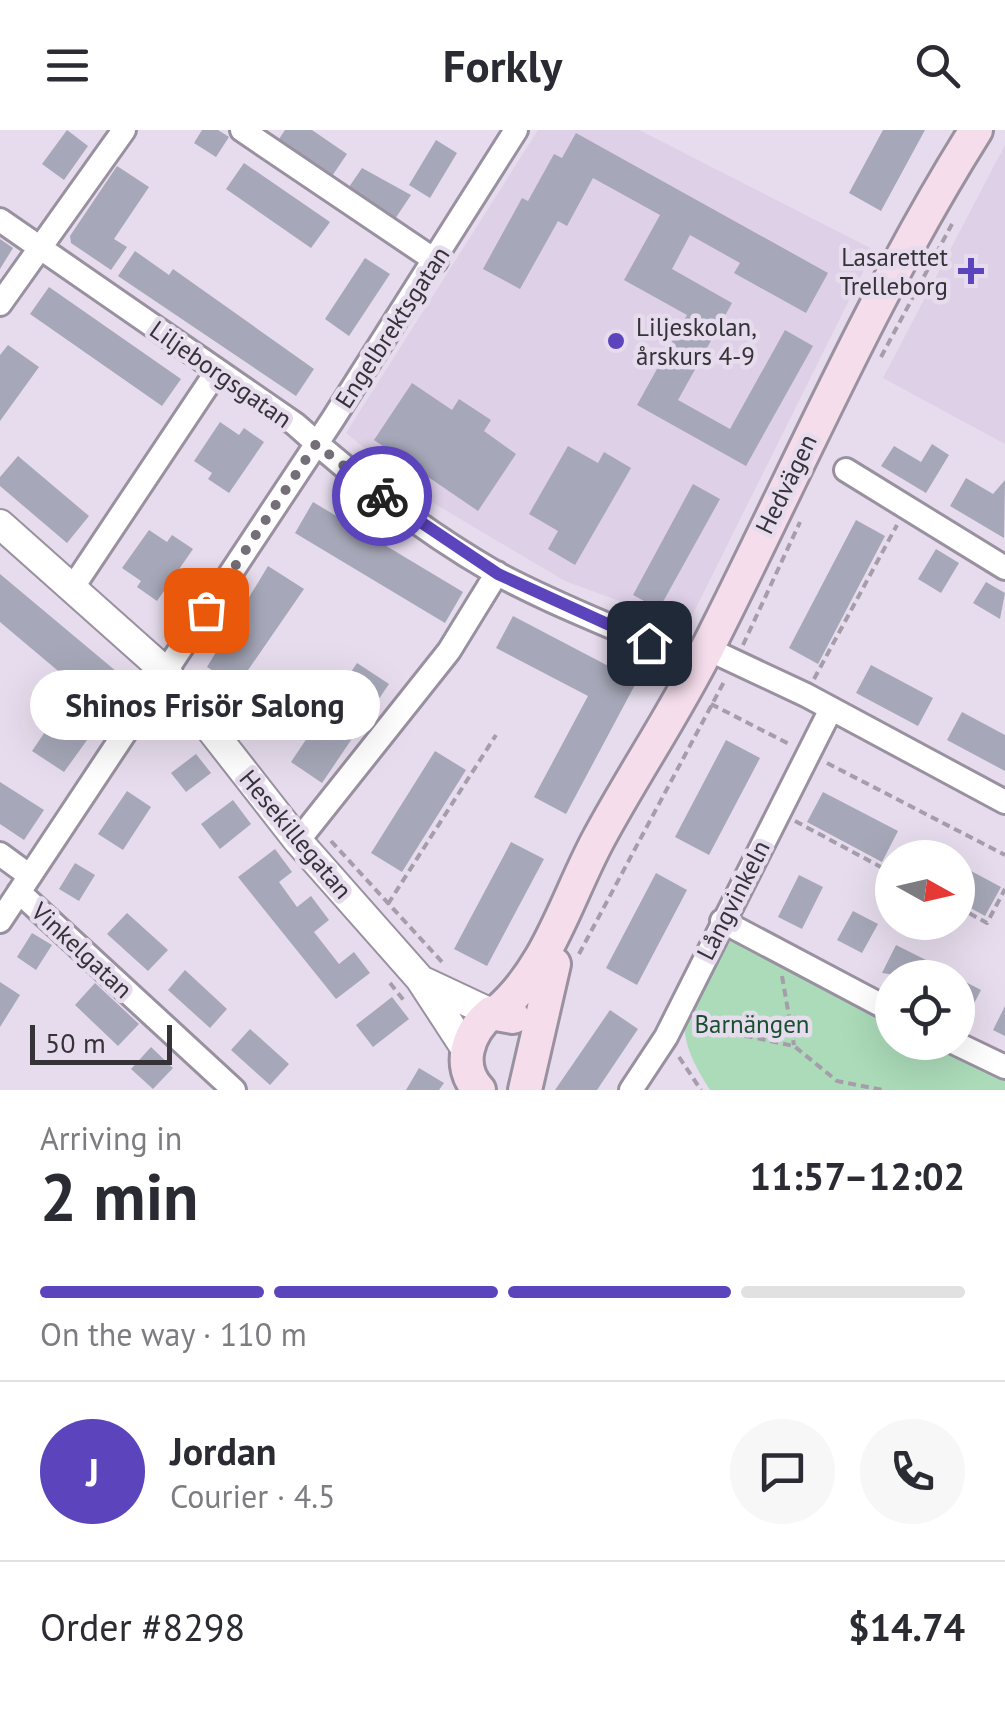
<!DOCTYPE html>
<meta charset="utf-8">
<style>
body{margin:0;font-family:"PT Sans",sans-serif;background:#f7f7f7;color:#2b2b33;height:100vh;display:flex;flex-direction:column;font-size:38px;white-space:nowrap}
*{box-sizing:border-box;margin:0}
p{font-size:32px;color:#7c7c81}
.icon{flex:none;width:55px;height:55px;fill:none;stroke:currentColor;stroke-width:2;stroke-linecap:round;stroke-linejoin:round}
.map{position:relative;height:960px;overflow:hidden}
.side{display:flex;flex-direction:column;background:#fff;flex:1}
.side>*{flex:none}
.needle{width:65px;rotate:98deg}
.buttons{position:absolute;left:875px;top:710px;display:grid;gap:20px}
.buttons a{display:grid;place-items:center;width:100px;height:100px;border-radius:50%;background:#fff;box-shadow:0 10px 40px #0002;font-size:50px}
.scale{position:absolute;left:30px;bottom:25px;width:142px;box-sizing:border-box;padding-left:10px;border:5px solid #353238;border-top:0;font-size:28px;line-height:35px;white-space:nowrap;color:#353238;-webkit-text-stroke:8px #e6dced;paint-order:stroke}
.pin{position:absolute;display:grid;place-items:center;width:85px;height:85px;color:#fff;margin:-42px;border-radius:20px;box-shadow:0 5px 15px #0006}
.courier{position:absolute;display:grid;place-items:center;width:100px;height:100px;margin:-50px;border:8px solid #5c44bc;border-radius:50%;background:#fff;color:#222;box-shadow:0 2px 12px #0007}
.bubble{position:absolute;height:70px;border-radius:35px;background:#fff;box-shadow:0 10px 40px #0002;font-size:32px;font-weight:700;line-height:70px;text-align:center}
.head em{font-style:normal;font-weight:700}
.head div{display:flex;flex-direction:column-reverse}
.head{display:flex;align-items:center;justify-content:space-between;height:170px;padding:0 40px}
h1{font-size:65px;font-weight:700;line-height:75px}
.bar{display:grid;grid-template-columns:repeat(4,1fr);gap:15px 10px;align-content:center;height:120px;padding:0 40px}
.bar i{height:12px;border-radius:8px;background:#e1e1e2}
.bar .selected{background:#5c44bc}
.bar p{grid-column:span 4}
.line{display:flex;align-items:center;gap:25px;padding:0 40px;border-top:2px solid #e1e1e2}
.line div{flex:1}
.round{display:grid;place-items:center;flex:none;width:105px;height:105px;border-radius:52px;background:#f7f7f7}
header{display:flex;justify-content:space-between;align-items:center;height:130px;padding:0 40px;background:#fff;font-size:45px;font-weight:700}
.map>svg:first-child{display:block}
.built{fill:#ded0e7}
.green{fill:#abdbb9}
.building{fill:#a6a7b8}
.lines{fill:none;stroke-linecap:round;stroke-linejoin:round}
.minor-casing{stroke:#9990a0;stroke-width:28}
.tertiary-casing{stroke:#9990a0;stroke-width:32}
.secondary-casing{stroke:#9990a0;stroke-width:38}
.path{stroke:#a59daa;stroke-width:4;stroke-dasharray:8 5;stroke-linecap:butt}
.minor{stroke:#fff;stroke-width:22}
.tertiary{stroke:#fff;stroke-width:28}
.secondary{stroke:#f5ddeb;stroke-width:32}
.done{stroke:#736e77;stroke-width:10;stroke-dasharray:0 18}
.route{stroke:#5c44bc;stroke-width:12}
.poi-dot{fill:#5c44bc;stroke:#e6dced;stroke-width:4}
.labels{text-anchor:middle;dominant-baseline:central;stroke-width:9;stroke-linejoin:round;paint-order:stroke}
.poi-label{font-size:25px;fill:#353238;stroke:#e6dced;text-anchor:end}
.street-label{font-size:25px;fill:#353238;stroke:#e6dced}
.park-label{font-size:25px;fill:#17502e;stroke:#e6dced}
</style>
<header><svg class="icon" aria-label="menu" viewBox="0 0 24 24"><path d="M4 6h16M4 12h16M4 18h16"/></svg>Forkly<svg class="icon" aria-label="search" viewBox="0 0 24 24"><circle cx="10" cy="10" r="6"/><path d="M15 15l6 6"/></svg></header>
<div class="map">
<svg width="1005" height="960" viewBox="0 0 1005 960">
<rect width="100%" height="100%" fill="#e6dced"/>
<path class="built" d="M538,0h101l235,120 -187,376 -122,-45 -135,-80 -84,-68z
M1005,15v299l-122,-66z"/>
<path class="green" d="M732,808l160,86v18l36,1 77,35v12h-295c-45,-70 -23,-82 11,-150z"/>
<path class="building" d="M67,0l21,16 -24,34 -22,-16z
M202,0h16l11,7 -13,20 -22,-14z
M285,0h27l35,24 -15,22 -53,-37z
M883,0h42l-44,81 -32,-18z
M576,3l252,140 -22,40 -72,-40 6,-10 -50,-28 -18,34 60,34 -54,97 52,29 55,-99 28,16 -67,120 -109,-61 50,-90 -63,-35 36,-65 -67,-37 -26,48 -9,-5 -38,68 -37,-20 39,-71 6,3 26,-47 8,4z
M436,10l21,13 -27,45 -21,-13z
M244,33l86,59 -19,26 -85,-59z
M117,36l32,21 -35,52 13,8 -16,23 -40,-27 -1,-7z
M362,38l49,27 -16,24 -46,-32z
M0,109l13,9 -13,21z
M135,121l34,24 4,-6 141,100 -18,27 -178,-120z
M365,128l25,16 -41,62 -24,-17z
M49,157l132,92 -19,27 -132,-92z
M8,215l31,22 -39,54v-66z
M412,253l40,27 7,-11 32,21 -7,11 32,23 -38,57 -104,-71z
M220,292l19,13 5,-7 20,14 -35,51 -21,-14 4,-6 -18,-12z
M932,314l17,11 -23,38 -45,-27 13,-20 27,16z
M568,316l30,17 6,-11 27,16 -56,97 -27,-16 10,-18 -29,-17z
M18,326l71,60 -22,27 -67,-57v-9z
M966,348l27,16 12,-14 -1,58 -54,-32z
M693,354l27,15 -61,110 -26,-14z
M313,372l150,90 -18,31 -150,-90z
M856,390l29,16 -67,128 -29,-16z
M149,400l18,12 5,-7 21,14 -36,52 -20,-14 4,-6 -19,-13z
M936,419l23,14 -18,30 -23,-14z
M268,436l36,23 -67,97 -30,-19z
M0,444l129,108 -65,90 -32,-21 44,-65 -76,-64z
M986,452l19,11 -5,26 -27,-16z
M513,486l124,65 -71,133 -32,-17 54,-101 -92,-48z
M357,533l32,21 -67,99 -31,-21z
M871,535l62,33 -15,28 -62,-33z
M962,582l43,23v36l-58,-31z
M726,610l34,18 -51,97 -34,-18z
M435,621l31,19 -64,102 -31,-19z
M196,624l15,19 -25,19 -15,-19z
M0,652l44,28 -20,30 -24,-16z
M127,661l24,16 -28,43 -25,-16z
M823,662l75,39 -16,31 -75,-40z
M233,670l18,24 -31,25 -19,-25z
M511,712l33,17 -57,107 -33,-17z
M925,717l20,11h-25z
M275,719l17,23 -13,10 18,25 14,-11 18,24 -15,12 25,32 15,-12 16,21 -34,26 -98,-122z
M75,733l20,12 -16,26 -20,-12z
M958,734l43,23 -16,29 -27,-15z
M656,743l31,17 -50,95 -31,-17z
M799,745l24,12 -21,42 -24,-12z
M853,781l25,13 -16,29 -25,-13z
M127,783l41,37 -20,21 -41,-37z
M32,803l20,12 -16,25 -19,-13z
M896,815l30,15 -9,18 -35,-5z
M185,840l42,39 -17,19 -42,-38z
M958,848l23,12 -13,25 -10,-5z
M0,852l20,13 -20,32z
M95,853l44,41 -21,22 -43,-41z
M392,867l17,22 -36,28 -17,-22z
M1005,876v30l-12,-6z
M610,880l28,19 -41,61h-42z
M250,899l39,35 -19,21 -39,-35z
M151,917l22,21 -20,21 -22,-20z
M419,938l25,15 -5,7h-33z"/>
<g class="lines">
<g class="minor-casing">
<path id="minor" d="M242,0l194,131
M0,90l295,204c61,55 128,107 199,148 49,27 103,48 155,71
M0,174l124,-174
M846,340l159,98
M73,457l144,-216
M708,519l98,46 199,107
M298,711l151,-190 48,-78
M0,724l30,22
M19,762l215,198
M0,791l333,-502 183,-289
M722,791l170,90
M953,912l52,25
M631,960l35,-53 165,-328"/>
</g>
<g class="tertiary-casing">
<path id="tertiary" d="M0,394l165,147 133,170 122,138 47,72
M425,852l66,31"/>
</g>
<g class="secondary-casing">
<path id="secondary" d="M497,882c52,-44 70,-115 102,-174 35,-65 76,-125 109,-191 88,-173 164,-352 268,-517
M479,960c-23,-24 -11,-58 12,-77l22,4
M525,960l29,-126"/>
</g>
<path class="path" d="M881,227l71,-133
M743,515l57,-123
M814,549l83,-154
M711,574l80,41
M827,633l178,92
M795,691l97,52
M331,711l112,122
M388,774l108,-169
M958,777l29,16 18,-34
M579,824l146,-274
M782,846l12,69
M390,853l16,20
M694,895l100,21 43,35 46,9
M679,927l22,33"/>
<use href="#minor" class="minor"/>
<use href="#tertiary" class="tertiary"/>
<use href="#secondary" class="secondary"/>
</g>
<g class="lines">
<path class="done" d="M206,480l110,-166 66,52"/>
<path class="route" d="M382,366l116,78 151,69"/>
</g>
<g class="poi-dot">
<path d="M966 126h10v10h10v10h-10v10h-10v-10h-10v-10h10z"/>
<circle cx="616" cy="211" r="10"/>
</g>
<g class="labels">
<g class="poi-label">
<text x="948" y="127">Lasarettet<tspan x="948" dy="29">Trelleborg</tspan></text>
<text x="636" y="197" text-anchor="start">Liljeskolan,<tspan x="636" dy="29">årskurs 4-9</tspan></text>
</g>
<g class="street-label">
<text transform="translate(392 197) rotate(-57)">Engelbrektsgatan</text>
<text transform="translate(221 244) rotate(35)">Liljeborgsgatan</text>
<text transform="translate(786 354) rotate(-64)">Hedvägen</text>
<text transform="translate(296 704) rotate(50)">Hesekillegatan</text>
<text transform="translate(733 770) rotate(-63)">Långvinkeln</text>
<text transform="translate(82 820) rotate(43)">Vinkelgatan</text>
</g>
<g class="park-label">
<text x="752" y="894">Barnängen</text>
</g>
</g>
</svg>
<div class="buttons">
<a><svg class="needle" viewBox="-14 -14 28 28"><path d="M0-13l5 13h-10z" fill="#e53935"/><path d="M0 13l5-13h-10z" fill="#7c7c81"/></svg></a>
<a><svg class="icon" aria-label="locate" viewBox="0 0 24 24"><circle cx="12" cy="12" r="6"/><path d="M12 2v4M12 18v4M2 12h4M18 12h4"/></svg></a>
</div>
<div class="scale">50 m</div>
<div class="pin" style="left:206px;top:480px;background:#ea580c"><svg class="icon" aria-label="bag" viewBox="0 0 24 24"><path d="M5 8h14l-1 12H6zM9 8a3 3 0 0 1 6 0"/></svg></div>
<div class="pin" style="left:649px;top:513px;background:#1f2937"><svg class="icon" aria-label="home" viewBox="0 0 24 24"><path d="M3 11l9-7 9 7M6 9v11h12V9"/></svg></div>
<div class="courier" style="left:382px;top:366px"><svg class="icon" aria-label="bike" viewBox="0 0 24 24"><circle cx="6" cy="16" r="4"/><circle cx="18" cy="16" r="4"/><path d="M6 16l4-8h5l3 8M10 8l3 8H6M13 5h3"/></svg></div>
<div class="bubble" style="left:30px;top:540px;width:350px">Shinos Frisör Salong</div>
</div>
<section class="side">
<div class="head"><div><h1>2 min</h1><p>Arriving in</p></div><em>11:57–12:02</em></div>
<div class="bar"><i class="selected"></i><i class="selected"></i><i class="selected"></i><i></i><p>On the way · 110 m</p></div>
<div class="line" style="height:180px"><b class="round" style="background:#5c44bc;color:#fff">J</b><div><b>Jordan</b><p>Courier · 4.5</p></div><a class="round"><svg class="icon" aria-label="chat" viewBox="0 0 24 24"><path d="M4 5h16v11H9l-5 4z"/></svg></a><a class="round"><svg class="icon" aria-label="phone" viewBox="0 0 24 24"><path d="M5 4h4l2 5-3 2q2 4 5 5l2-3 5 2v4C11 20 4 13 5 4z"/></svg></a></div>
<div class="line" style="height:130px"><div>Order #8298</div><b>$14.74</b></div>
</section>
